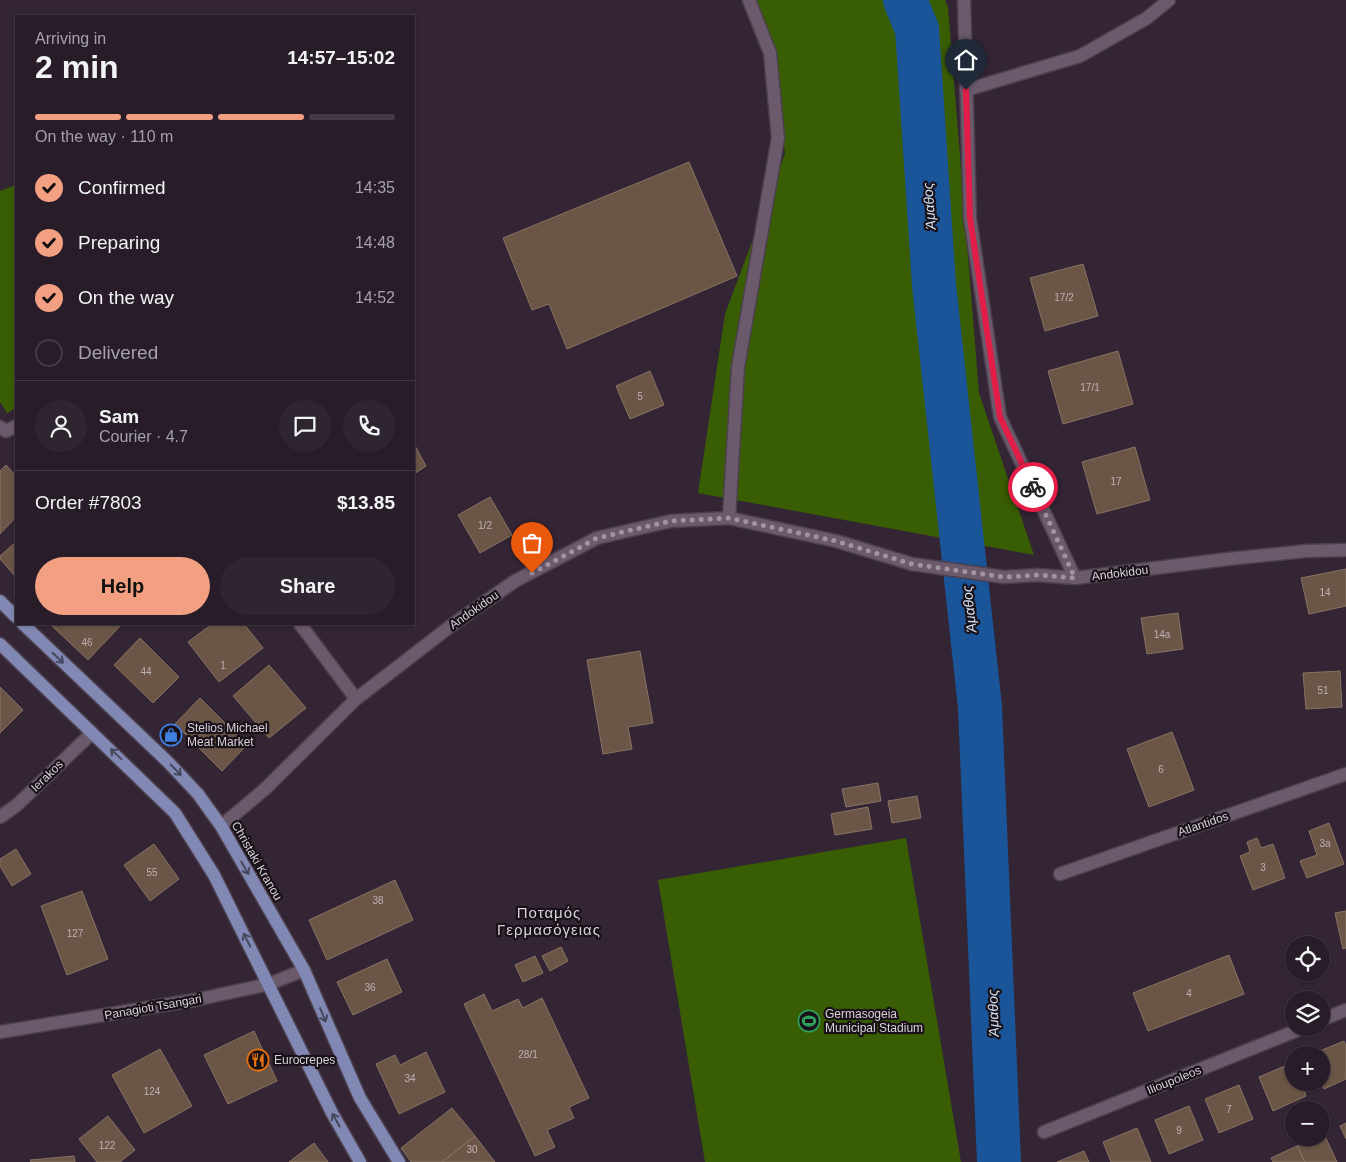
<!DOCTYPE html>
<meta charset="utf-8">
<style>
body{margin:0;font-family:Arial,sans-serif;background:#2f2530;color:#f1f3f6;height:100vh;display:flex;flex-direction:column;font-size:19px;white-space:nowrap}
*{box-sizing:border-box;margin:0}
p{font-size:16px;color:#a4a1a8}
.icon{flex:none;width:28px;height:28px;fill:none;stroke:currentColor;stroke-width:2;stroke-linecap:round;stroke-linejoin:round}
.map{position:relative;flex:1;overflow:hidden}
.details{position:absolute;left:15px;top:15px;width:400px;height:610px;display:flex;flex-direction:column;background:#271c28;border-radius:0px;box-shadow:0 1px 4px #0004,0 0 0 1px #433a45}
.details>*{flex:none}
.fabs{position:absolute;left:1285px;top:936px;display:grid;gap:10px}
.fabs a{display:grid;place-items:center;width:45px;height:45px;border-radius:50%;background:#271c28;box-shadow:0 1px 4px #0004,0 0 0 1px #433a45;font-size:25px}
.pin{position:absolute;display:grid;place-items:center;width:42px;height:42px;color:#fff;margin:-51px -21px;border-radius:50% 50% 50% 0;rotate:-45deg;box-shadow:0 0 5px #0007}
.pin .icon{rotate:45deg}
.courier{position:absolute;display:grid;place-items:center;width:50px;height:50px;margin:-25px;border:4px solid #e11d48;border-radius:50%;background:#fff;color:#222;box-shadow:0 1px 6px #0007}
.overview em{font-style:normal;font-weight:700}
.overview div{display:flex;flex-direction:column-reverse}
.overview{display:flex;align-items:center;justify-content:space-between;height:85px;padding:0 20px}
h1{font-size:32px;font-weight:700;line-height:38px}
.bar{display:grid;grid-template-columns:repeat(4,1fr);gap:8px 5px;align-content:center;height:60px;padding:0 20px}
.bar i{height:6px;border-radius:4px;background:#433a45}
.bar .current{background:#f39f82}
.bar p{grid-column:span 4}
.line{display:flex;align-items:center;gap:12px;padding:0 20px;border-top:1px solid #433a45}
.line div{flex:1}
.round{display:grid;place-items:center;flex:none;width:52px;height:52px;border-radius:26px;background:#2f2530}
ol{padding:0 20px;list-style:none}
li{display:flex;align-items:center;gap:15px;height:55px}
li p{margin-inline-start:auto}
li .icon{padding:5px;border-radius:50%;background:#f39f82;color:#111;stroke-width:4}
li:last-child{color:#a4a1a8}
li i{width:28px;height:28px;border:2px solid #433a45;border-radius:50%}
.button{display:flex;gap:10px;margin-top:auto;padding:10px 20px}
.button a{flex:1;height:58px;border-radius:30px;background:#f39f82;color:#111;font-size:20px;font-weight:700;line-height:58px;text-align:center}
.button a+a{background:#2f2530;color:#f1f3f6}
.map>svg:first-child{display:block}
.green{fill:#395d03}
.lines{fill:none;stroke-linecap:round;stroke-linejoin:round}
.river{stroke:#1a559a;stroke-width:44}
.building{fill:#6a5546;stroke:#887363}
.minor-casing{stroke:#4d404e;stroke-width:15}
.major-casing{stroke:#4d404e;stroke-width:15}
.minor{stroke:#6b5a6c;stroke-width:12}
.major{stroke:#8188b3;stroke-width:12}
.oneway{stroke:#47475e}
.done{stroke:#a094a1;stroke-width:5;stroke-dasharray:0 9}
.route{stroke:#e11d48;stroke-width:6}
.labels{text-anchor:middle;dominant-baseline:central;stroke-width:4.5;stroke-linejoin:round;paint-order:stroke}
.number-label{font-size:10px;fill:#beb1b6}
.street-label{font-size:12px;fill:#dad0db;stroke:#181118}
.poi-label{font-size:12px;fill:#dad0db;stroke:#181118;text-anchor:start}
.water-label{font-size:14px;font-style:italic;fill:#d2e1f5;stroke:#181118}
.quarter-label{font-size:15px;letter-spacing:1px;fill:#dad0db;stroke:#181118}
</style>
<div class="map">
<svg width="1346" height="1162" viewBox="0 0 1346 1162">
<rect width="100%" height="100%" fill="#342535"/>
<path class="green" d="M753,0h192l3,7 31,386 55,162 -336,-62 27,-179 60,-160 -12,-110z
M16,185v223l-9,5 -7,-11v-211z
M906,838l55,324h-256l-47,-282z"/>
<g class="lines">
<path class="river" d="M905,0l12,29 17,256 46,422 19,455"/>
</g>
<path class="building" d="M689,162l48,114 -170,73 -18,-45 -17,6 -29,-72z
M1083,264l15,52 -53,15 -15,-53z
M1118,351l15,53 -70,20 -15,-53z
M650,371l14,34 -34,14 -14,-33z
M414,444l12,22 -12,8z
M1135,447l15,53 -53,14 -15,-52z
M6,465l10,11v41l-16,17v-63z
M490,497l22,38 -32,18 -22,-38z
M16,542v35l-16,-18v-3z
M1346,569v37l-37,8 -8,-36z
M1178,613l5,36 -36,5 -6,-36z
M50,624h72l-34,36z
M212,624h32l19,24 -44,34 -31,-40z
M140,638l39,39 -26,26 -39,-38z
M640,651l13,72 -25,4 4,22 -29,5 -16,-94z
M269,665l37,43 -37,30 -36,-42z
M1340,671l2,36 -36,2 -3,-36z
M0,687l23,23 -23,23z
M200,698l47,47 -25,26 -47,-47z
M1172,732l22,58 -45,17 -22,-58z
M878,783l3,18 -35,6 -4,-18z
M917,796l4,22 -29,5 -4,-22z
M868,807l4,22 -37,6 -4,-21z
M1329,823l15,41 -37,14 -7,-17 17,-6 -8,-24z
M1257,838l4,10 12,-4 12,34 -32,12 -13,-34 10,-4 -3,-10z
M154,844l25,35 -29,22 -26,-36z
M16,849l15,25 -19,12 -12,-20v-7z
M395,880l18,40 -86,40 -18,-40z
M82,891l26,68 -41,16 -26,-69z
M1346,911v37l-3,1 -8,-36z
M561,947l7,14 -18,10 -8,-15z
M1229,955l15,39 -96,37 -15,-38z
M535,956l8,17 -20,9 -8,-17z
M387,959l15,33 -49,23 -16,-33z
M484,994l8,17 26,-12 5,9 19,-10 47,100 -20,9 5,11 -27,12 8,17 -20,9 -71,-152z
M254,1031l23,50 -49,23 -24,-49z
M1344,1041l2,5v33l-22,10 -3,-7v-27h-11z
M160,1049l32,57 -48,27 -32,-58z
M426,1052l19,40 -46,22 -23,-50 19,-9 5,10z
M1292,1063l2,19h7l5,14 -33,15 -14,-34z
M1239,1085l14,34 -34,14 -14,-34z
M1189,1106l14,34 -34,14 -14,-34z
M452,1108l23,28 -33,26h-31l-10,-14z
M108,1116l27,34 -15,12h-23l-18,-23z
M1346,1123v16l-6,-13z
M1137,1128l14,34h-40l-8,-20z
M1324,1134l13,28h-32l-8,-16 18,-8h6z
M475,1136l20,26h-53z
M314,1143l14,19h-39z
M1297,1146l8,16h-32l-2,-4z
M1084,1151l5,11h-32z
M74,1156l1,6h-44l-1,-2z"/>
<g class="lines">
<g class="minor-casing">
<path id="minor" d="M964,0l6,218 30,199 75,161
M966,90l114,-34 67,-38 22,-18
M0,427l6,4 10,-5
M729,518l9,-151 40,-229 -8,-85 -21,-53
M300,624l56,75
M0,817l17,-12 75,-72
M221,826l44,-37 91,-90 96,-74 63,-44 82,-43 74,-17 58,-3 107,23 76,23 92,13 34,-2 37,3 153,-19 78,-8 40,-1
M1060,874l286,-100
M1321,1020l25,-10
M0,1032l195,-32 74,-16 35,-14
M1044,1132l259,-104"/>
</g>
<g class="major-casing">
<path id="major" d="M0,601l16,16
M23,624l145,138 30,32 23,32 83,144 56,128 39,64
M0,644l175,169 39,62 118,238 28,49"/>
</g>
<use href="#minor" class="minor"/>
<use href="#major" class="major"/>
</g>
<defs><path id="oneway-shaft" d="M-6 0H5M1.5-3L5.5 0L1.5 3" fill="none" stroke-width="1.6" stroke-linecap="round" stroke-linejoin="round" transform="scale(1.25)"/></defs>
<g class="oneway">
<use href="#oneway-shaft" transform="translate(58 658) rotate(44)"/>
<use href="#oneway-shaft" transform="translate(116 754) rotate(-137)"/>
<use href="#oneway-shaft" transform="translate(176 770) rotate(46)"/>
<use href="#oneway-shaft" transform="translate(245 868) rotate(60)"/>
<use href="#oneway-shaft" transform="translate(247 940) rotate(-117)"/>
<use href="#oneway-shaft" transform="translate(323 1015) rotate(67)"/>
<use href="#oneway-shaft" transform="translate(336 1120) rotate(-119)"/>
</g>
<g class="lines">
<path class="done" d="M532,573l65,-35 74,-17 58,-3 107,23 76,23 92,13 34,-2 37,3 -42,-91"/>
<path class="route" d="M966,90l4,128 30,199 33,70"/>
</g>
<defs>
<g id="shop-ring" transform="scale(1.125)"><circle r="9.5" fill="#181118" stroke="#3f7fe0" stroke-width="1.5"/><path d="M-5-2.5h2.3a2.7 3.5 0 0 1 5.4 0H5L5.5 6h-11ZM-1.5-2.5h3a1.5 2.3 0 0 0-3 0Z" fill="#3f7fe0"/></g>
<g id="stadium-ring" transform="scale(1.125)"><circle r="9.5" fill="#181118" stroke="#2e9e5b" stroke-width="1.5"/><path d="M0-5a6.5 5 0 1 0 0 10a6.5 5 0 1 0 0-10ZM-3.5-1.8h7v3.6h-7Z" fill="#2e9e5b"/></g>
<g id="restaurant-ring" transform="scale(1.125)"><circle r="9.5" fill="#181118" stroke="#e8710a" stroke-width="1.5"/><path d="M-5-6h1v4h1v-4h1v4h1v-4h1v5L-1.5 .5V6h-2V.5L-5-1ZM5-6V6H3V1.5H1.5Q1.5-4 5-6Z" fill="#e8710a"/></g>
</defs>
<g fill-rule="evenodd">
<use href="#shop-ring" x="171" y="735"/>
<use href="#stadium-ring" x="809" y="1021"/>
<use href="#restaurant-ring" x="258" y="1060"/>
</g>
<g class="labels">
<g class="number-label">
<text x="1064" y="297">17/2</text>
<text x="1090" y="387">17/1</text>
<text x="640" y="396">5</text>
<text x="1116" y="481">17</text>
<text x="485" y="525">1/2</text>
<text x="1325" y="592">14</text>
<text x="1162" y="634">14a</text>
<text x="87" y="642">46</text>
<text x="223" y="665">1</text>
<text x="146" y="671">44</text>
<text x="1323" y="690">51</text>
<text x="1161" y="769">6</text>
<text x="1325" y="843">3a</text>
<text x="1263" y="867">3</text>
<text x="152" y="872">55</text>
<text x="378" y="900">38</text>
<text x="75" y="933">127</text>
<text x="370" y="987">36</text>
<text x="1189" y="993">4</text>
<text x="528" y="1054">28/1</text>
<text x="410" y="1078">34</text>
<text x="152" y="1091">124</text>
<text x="1229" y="1109">7</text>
<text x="1179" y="1130">9</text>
<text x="107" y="1145">122</text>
<text x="472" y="1149">30</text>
</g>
<g class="street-label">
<text transform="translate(1120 573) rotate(-7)">Andokidou</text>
<text transform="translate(474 610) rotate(-35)">Andokidou</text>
<text transform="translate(47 776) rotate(-44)">Ierakos</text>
<text transform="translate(1203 824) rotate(-19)">Atlantidos</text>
<text transform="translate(257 861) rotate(60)">Christaki Kranou</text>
<text transform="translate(153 1007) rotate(-10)">Panagioti Tsangari</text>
<text transform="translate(1174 1080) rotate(-22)">Ilioupoleos</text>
</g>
<g class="poi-label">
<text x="187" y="728">Stelios Michael<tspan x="187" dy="14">Meat Market</tspan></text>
<text x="825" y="1014">Germasogeia<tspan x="825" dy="14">Municipal Stadium</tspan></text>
<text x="274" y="1060">Eurocrepes</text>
</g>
<g class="water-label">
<text transform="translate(929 206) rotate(-94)">Άμαθος</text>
<text transform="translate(969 609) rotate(-96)">Άμαθος</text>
<text transform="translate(993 1013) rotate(-92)">Άμαθος</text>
</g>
<g class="quarter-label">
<text x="549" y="912">Ποταμός<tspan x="549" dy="17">Γερμασόγειας</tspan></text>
</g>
</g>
</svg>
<div class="fabs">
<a><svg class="icon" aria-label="locate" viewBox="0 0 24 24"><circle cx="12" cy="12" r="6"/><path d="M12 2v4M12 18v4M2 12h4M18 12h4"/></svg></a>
<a><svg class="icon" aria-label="layers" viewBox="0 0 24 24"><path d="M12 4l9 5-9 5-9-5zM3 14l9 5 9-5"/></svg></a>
<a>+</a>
<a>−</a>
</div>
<div class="pin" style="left:532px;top:573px;background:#ea580c"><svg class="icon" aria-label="bag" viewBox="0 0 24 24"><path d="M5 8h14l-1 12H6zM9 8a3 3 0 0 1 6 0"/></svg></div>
<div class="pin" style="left:966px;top:90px;background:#1f2937"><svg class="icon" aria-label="home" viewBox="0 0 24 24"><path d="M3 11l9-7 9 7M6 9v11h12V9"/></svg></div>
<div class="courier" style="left:1033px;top:487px"><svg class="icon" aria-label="bike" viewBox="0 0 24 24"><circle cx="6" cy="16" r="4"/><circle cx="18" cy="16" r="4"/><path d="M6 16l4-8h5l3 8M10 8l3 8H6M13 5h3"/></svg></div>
<section class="details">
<div class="overview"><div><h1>2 min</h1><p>Arriving in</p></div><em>14:57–15:02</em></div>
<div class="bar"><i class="current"></i><i class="current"></i><i class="current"></i><i></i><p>On the way · 110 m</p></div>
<ol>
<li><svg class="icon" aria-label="check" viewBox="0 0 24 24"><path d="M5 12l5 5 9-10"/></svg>Confirmed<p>14:35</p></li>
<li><svg class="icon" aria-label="check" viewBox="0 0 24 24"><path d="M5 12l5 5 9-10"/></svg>Preparing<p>14:48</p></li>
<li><svg class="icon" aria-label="check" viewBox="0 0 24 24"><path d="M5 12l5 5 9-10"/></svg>On the way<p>14:52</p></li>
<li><i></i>Delivered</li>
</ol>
<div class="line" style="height:90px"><a class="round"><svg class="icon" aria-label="person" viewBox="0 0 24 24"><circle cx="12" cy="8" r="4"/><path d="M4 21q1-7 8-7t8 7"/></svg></a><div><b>Sam</b><p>Courier · 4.7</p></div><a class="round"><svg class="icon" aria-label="chat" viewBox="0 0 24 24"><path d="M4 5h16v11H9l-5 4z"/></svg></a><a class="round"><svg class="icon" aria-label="phone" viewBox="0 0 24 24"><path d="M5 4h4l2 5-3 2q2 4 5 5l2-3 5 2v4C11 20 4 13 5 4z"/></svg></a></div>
<div class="line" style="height:65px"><div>Order #7803</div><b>$13.85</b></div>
<div class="button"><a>Help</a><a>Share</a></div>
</section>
</div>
